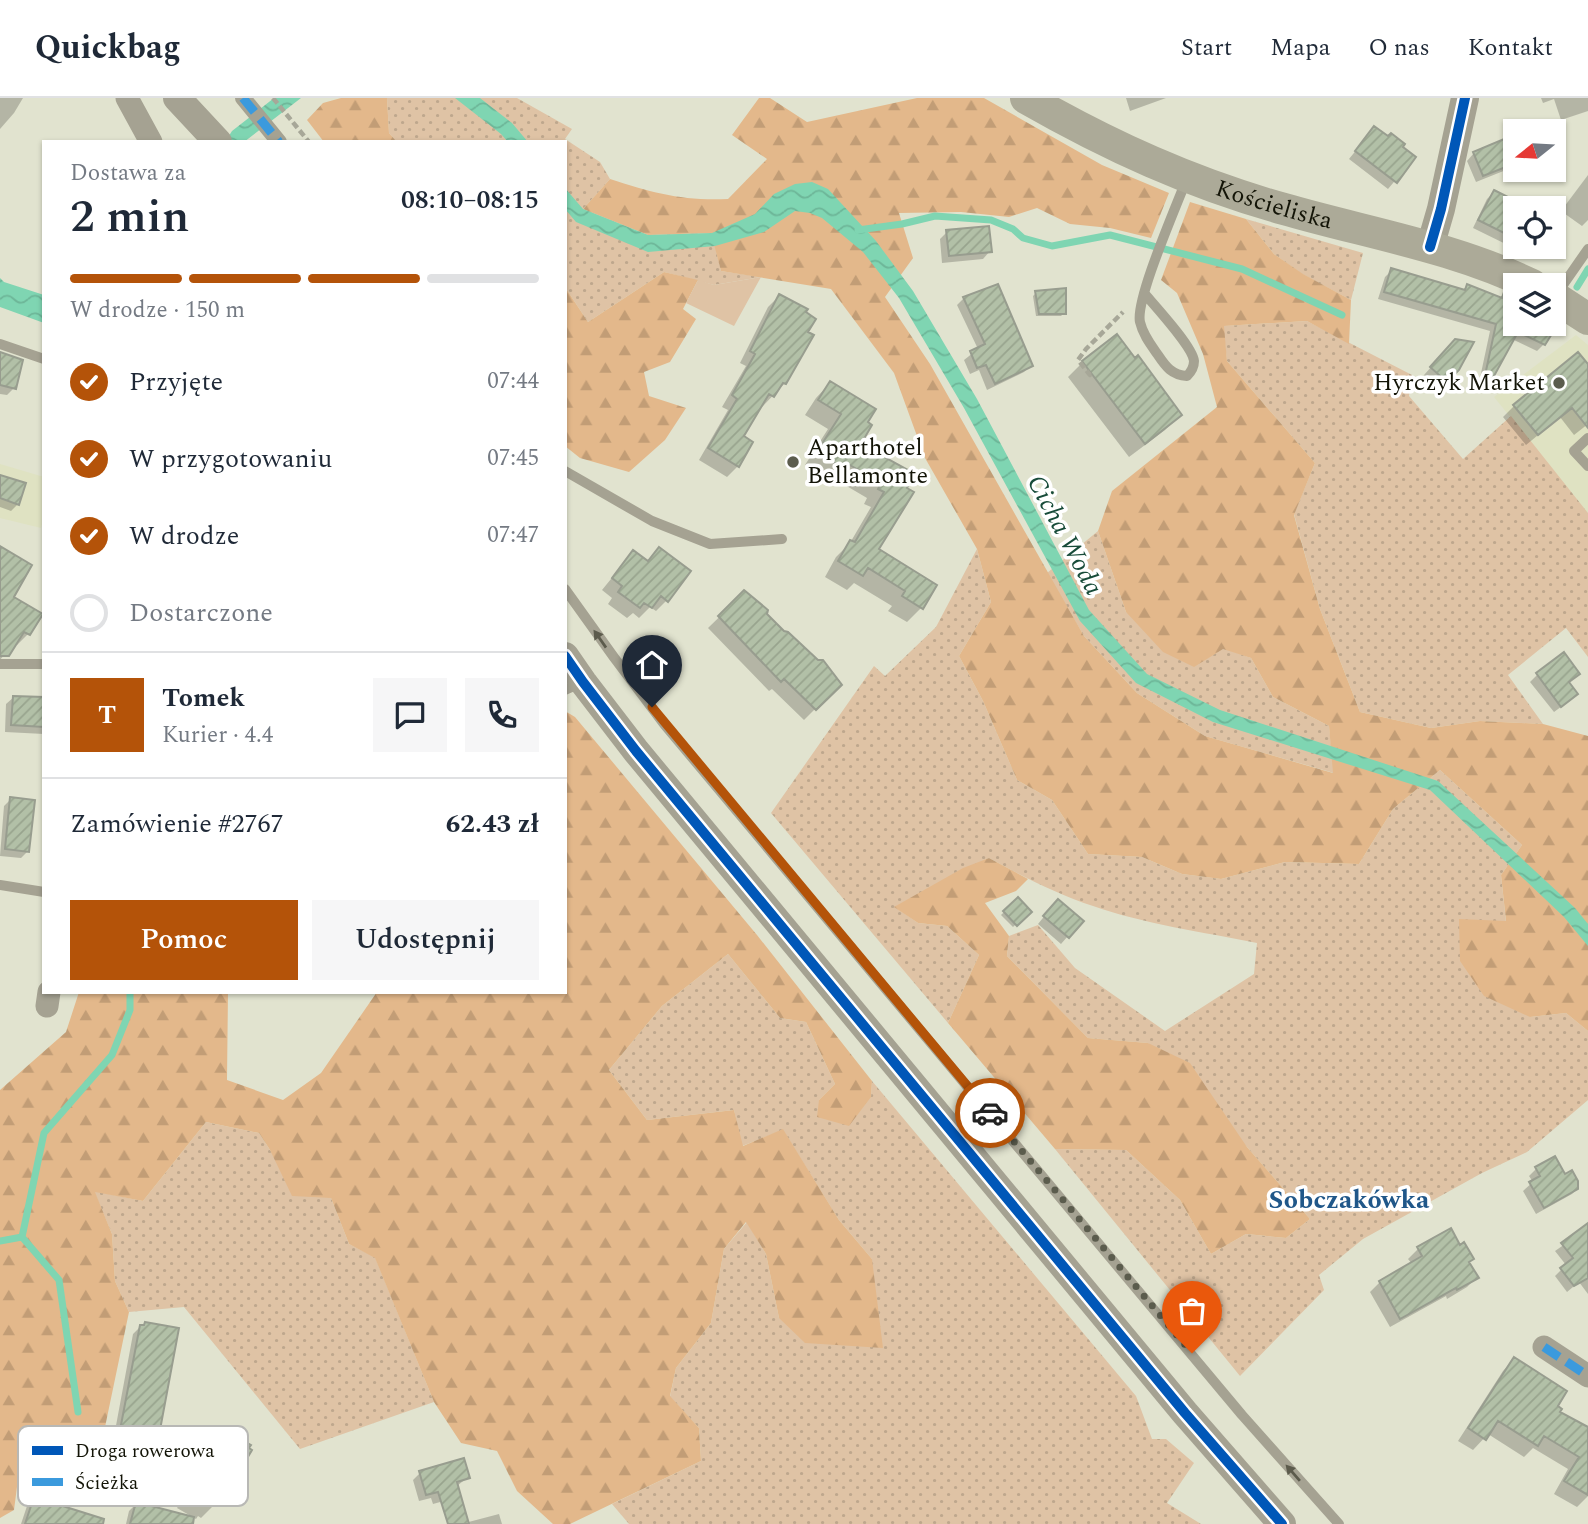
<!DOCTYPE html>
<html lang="pl">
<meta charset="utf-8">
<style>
body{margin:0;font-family:Spectral,serif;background:#f6f6f7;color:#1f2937;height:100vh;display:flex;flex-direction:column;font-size:26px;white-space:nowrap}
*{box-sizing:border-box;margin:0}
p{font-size:23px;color:#747a83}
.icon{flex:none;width:38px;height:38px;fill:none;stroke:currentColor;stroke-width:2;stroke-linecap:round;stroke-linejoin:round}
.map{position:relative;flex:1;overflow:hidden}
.details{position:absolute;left:42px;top:42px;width:525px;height:854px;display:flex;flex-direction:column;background:#fff;border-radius:0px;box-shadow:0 2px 5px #0004}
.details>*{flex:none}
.needle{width:46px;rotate:252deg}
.buttons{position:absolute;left:1503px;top:21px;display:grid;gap:14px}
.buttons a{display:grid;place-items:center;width:63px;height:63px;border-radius:0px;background:#fff;box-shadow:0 2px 5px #0004;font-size:35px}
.pin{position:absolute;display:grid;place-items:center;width:60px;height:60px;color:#fff;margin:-72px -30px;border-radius:50% 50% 50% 0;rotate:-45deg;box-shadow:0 0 7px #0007}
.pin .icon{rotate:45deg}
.courier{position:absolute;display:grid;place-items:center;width:70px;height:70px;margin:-35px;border:5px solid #b45309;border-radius:50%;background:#fff;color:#222;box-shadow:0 2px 9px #0007}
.summary em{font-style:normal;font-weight:600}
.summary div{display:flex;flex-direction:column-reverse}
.summary{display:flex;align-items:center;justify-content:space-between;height:119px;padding:0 28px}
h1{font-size:46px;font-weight:600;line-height:52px}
.bar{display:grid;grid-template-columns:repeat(4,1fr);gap:10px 7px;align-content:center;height:84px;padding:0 28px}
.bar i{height:9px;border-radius:5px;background:#e0e1e3}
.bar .on{background:#b45309}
.bar p{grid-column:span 4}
.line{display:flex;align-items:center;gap:18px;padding:0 28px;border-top:2px solid #e0e1e3}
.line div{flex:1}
.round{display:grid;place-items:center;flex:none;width:74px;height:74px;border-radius:0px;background:#f6f6f7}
ol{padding:0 28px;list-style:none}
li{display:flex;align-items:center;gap:21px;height:77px}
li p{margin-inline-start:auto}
li .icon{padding:7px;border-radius:50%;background:#b45309;color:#fff;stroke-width:4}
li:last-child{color:#747a83}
li i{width:38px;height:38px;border:4px solid #e0e1e3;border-radius:50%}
.primary-button{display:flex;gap:14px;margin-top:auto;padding:14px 28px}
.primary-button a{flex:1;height:80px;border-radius:0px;background:#b45309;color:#fff;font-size:28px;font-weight:600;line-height:80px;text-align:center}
.primary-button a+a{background:#f6f6f7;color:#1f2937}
header{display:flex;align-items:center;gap:42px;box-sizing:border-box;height:98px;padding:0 35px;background:#fff;border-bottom:2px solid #e0e1e3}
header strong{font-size:33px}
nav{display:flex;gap:38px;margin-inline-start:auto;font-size:24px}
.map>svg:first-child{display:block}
.built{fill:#dfe2c2}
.grass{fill:url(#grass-dots)}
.forest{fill:url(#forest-firs)}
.park{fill:#dfc3a5}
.water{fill:url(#water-waves)}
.shadow{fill:#0003}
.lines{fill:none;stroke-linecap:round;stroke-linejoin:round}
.stream{stroke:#7fd5b2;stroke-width:7}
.building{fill:url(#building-hatch);stroke:#989d8f;stroke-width:2}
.path{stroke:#a7a798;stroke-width:4.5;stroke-dasharray:7 3.5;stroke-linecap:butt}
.service{stroke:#a5a292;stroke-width:10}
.pedestrian{stroke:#a5a292;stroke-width:16}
.minor{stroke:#a5a292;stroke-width:23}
.tertiary{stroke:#a5a292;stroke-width:28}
.secondary{stroke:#acaa98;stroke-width:32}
.tertiary-bridge{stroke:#a5a292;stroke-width:28}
.quiet{stroke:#3b9add;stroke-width:9;stroke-dasharray:18 9;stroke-linecap:butt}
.cycleway-casing{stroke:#fff;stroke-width:15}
.cycleway{stroke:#0057b8;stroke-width:10}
.oneway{fill:#5c5b4c}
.done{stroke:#5b5c4d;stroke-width:7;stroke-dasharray:0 12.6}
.route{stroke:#b45309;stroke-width:9}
.poi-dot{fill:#5b5c4d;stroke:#fff;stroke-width:2.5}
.labels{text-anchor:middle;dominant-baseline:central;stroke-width:7;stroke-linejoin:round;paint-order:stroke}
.street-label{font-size:24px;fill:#131407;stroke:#fff}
.poi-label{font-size:24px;fill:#131407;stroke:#fff;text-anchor:end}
.water-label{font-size:26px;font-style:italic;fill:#174b39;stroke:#fff}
.neighbourhood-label{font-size:26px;font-weight:bold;fill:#205789;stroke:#fff}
.key{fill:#fff;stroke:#b8b8b5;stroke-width:2}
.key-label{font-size:19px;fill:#131407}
</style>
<header>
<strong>Quickbag</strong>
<nav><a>Start</a><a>Mapa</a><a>O nas</a><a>Kontakt</a></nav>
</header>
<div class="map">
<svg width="1588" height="1426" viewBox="0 0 1588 1426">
<defs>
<pattern id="grass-dots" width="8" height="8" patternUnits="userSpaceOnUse" patternTransform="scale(1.75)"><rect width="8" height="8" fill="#dfc3a5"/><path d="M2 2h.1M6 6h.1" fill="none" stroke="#bea78d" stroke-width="1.8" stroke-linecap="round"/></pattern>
<pattern id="forest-firs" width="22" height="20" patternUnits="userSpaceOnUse" patternTransform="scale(1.75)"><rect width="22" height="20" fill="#e3b88b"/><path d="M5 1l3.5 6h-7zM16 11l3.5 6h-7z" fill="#c29d76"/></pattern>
<pattern id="water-waves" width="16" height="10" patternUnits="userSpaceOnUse" patternTransform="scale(1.75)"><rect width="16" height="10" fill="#7fd5b2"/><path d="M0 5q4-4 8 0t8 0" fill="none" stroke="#6db698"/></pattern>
<pattern id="building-hatch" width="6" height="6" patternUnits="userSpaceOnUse" patternTransform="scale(1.75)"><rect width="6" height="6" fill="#b2c0a7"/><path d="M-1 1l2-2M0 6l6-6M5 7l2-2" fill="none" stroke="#98a48e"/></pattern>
</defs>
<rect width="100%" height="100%" fill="#e1e3cf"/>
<path class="built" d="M1576,237l12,10v168l-94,-116z
M0,366l44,13v39l-3,12 -41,-10z"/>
<path class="grass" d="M387,0h130l55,31 -7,10 35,23 10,17 -27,30 65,26 64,-2 9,38 40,6 -47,8 -50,-13 -76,50 -23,-35v-145h-168l-8,-9z
M1246,121l117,34 -12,47 -49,-26 -28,-20z
M1307,223l105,54 -3,21 54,63 48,-43 77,97v144l-22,-29 -58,47 35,49 -63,-3 -49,7 -71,-16 -40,-103 -26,-95 21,-51 -88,-102 -4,-35z
M1098,433l28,81 125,46 22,39 56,29 5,47 -129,-37 -68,-43 -53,-57 -37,-63z
M977,451l14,53 -32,54 24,45 34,79 35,20 36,54 54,3 40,17 39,5 64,-17 74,2 34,-55 47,-39 82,75 -21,30 5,47 24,95 36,-4 22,18v69l-61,52 -45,21 -119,66 -44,36 5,15 -84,86 -185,-227 71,1 54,50 31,54 35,-20 40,4 24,-19 -63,-72 -99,-104 -60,-5 -81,-82 2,-20 29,-11 37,43 90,63 89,-57 3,-31c-54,-11 -113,-19 -164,-37 -36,-12 -71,-30 -104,-48l-94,49 23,16 29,3 32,29 -31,68 -177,-210 103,-147 11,10 51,-49z
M728,856l52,64 26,4 29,62 -16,16 52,-3 1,-16 264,315 16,43h14l28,24 -27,40 34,21h-572l-17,-20 89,-43 -2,-33 -29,-31 6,-29 35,-45 13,-74 23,-27 19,32 13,64 93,-59 -33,-39 -56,-90 -41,16 -8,-36 -87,10 -38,-50 53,-64z
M206,1024l53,11 11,17 61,48 18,46 26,13 59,145 -134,47 -116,-142 -55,5 -14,-31 -3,-47 -18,-43 49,10z"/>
<path class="forest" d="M341,0h46l2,35 8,9h-73l-17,-22 16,-17z
M759,0h11l37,24 110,-24h67l118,67 67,28 -18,45 -41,-10 -40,-4 -33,-16 -28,9 -48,-5 -62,1 14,45 -28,39 45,67 154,272 53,57 68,43 128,37 -4,-47 -56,-29 -22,-39 -28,-9 -29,18 -31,-15 -37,-40 -28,-81 14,-40 105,-84 -14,-53 -26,-61 -16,-13 29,-78 56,17 28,35 29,20 48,26 -2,44 -42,-23 -83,5 3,35 88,102 -21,52 26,94 40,103 71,16 49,-7 63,3 45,12v295l-22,-18 -36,4 -46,-21 -24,-35 -1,-42 47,2 -5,-46 21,-30 -82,-75 -47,39 -34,55 -74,-2 -64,17 -39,-5 -40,-17 -54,-3 -36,-54 -35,-20 -34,-79 -24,-45 32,-54 -14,-53 -52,-91 -31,-85 -63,-84 -110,-18 -10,-38 -63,2 -65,-26 27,-30c43,14 72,22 118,20l39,-40 -35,-24z
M664,174l34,8 -15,29 13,10 -26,43 -26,10 5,24 37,12 -21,32 -36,32 -49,-14 -15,-12v-159l23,35z
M565,613l10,6 182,218 115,146 -1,16 -22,29 -32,-9 2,-17 16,-16 -29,-62 -26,-4 -52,-64 -66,52 -53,64 38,50 87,-10 9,36 40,-17 56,91 33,39 11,89 -78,-5 -26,-25 -13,-64 -20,-32 -22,27 -13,74 -35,45 -6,28 29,32 2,33 -131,63h-17l-36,-33 -20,-40 -36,-8 -27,-41 -59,-144 -26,-14 -18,-46 -39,-2 -22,-46 -11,-17 -53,-11 -63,79 -48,-9 17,42 3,47 14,31 -29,139 -76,-18 -10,77 -14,8v-428l66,-58 13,-40h149l-1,88 56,20 38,-27 56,-81h188z
M989,760l39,21 -12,12 -31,12 24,33 -2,20 81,82 60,5 42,20 57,84 63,72 -24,19 -40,-4 -35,20 -31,-54 -54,-50 -71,-1 -107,-126 31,-68 -32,-29 -29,-3 -24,-16 69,-39z"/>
<path class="park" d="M761,179l-27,49 -48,-23 12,-23 16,5z"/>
<path class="water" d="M274,0h27l-57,44h-19l7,-11z
M455,0h25l32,25 16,19h-20l-7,-8z
M812,84l16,7 48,52 37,50 64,108 112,211 58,64 73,36 218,71 137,127 13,16v22l-24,-29 -134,-127 -217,-68 -77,-39 -56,-62 -116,-213 -65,-110 -36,-46 -41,-34 -12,-5 -15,-2 -31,21 -49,14 -67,6 -72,-30 -11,-13v-21l18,21 65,26 64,-2 43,-19 19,-20 21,-10z
M0,180l4,4 40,13v28l-44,-16z"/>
<path class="shadow" d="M0,0h23l-9,15 -14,16z
M1126,0h40l-36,13z
M1541,0h47v13l-27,9 -7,-21 -11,4z
M1374,30l40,30 -26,31 -39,-30z
M1516,44v24l-40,16 -9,-21 7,-8z
M1588,77v45l-6,6 -21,-15z
M1494,94l31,16h-9v39h14l-6,6 -51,-25 14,-29z
M947,134l43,19 -7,8 -41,4 -2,-24z
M1392,172l70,21 5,-5 49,38 39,1 -11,19 -7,7 -25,-12 -26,47 -7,7 -2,-1 13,-61 -112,-32 7,-22z
M1036,195l28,20 -3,3h-25l-3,-20z
M779,198l27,37 -21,50 -23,24 -2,-1 -18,31 -4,29 -11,11 -28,-17 29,-50 -6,-3 24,-41 -6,-3 28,-56z
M964,200l67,67 -7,7 -37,18 -8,-20 -9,4 -6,-14 14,-11 -21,-44z
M1116,239l63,78 -14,15 -36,27 -61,-80 15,-15z
M1448,250l10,20 -19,20 -15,-13z
M0,256l14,34 -7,7 -7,-1z
M1588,269v57l-14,11 -14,-18 -34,28 -23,-28 11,-11z
M830,285l35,39 -7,23 55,30 -37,75 46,57 -15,15 -19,-11 4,-5 -38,-23 -7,7 -22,-13 11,-20 14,-14 21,-36 -7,-3 3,-6 -34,-20 -4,5 -22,-14 2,-3 -4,-1 23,-36 -23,-14 11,-17z
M0,379l18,27 -7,7 -11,-4z
M659,451l8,51 -11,11 -6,-4 -11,11 -6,-5 -6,5 -19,-14 4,-6 -10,-8 31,-38 14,10z
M0,454l12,46 16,36 -11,11 -3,-2 -14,17z
M744,495l96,91 -36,36 -32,-31 -3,2 -61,-63z
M1578,576l-10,9 1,18 -15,11 -24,-30 7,-7z
M14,599l30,2v35l-39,-2 1,-28z
M11,701l17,52 -7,7 -21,-2 4,-50z
M1018,801l11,13 -16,15 -12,-12z
M1051,810l30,13 -20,23 -23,-20z
M1536,1071l28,7 7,-4 8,15 -7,7 -36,20 -13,-23 10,-9 -4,-6z
M1588,1130v66l-9,-12 -12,10 -12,-16 11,-11 -11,-14z
M1418,1151l50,14 8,15 -9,9 -20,12 -1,-3 -56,31 -20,-35 10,-10 32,-18 -4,-5z
M140,1229l9,150 -7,7 -31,-6 1,-4h-5l26,-140z
M1514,1261l44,53 30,17v67l-11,11 -23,-13 14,-25 -35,-21 -9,9 -36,-23 -15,16 -15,-9 45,-70z
M226,1338l24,15 -27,45 -22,22 -3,-2 -2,3 -19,-11 2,-3 -3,-2 28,-45z
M420,1375l48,4 -11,9 -6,13 -18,5 -2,-6 -12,3 -6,-21z
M34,1401l49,25h-62l6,-18z
M136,1406l55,20h-65l3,-13z
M499,1416l3,10h-42h1z"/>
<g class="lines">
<path class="stream" d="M858,132l44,-6 33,-8 56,4 22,9 10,9 29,8 58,-11 132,34 100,46
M1577,189l11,-18
M22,1139l37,43 19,132
M0,1143l22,-4 22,-104 68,-78 18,-45v-18"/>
</g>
<path class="building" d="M1374,28l14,10 3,-3 14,11 -2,3 13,10 -19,26 -42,-32z
M1516,36v29l-33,13 -10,-24z
M1494,92l22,11v38l-38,-19z
M989,128l3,26 -43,4 -3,-26z
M1391,170l74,22 2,-6 35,14 2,-6 12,6v26h42l-13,21 -27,-13 -30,55 -5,-2 13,-61 -112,-32z
M998,186l35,82 -38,18 -9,-19 -9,3 -7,-17 15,-7 -22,-47z
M1066,190v26h-27l-4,-23z
M779,196l29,15 -2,3 10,7 -8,13 6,3 -28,49 -3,-1 -9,14 -5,-3 -25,42 9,6 -14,25 -31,-19 29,-49 -5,-4 23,-41 -5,-3z
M1117,236l18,24 3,-3 44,60 -37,29 -63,-83z
M1455,241l19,3 -15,28 -12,12 -17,-15z
M0,254l23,8 -7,29 -16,-4z
M1578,254l10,12v64l-16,-20 -34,27 -25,-30z
M830,283l46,28 -8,13 4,3 -11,19 54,30 -8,14 7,4 -35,57 58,36 -14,24 -21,-13 3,-5 -37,-23 -5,8 -25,-15 12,-21 5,2 29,-50 -6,-3 3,-6 -33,-19 -3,5 -25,-15 2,-3 -4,-1 23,-36 -23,-14z
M0,377l26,8 -7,22 -19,-7z
M0,448l32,19 -18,32 29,17 -13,21 -6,-3 -15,24h-9z
M659,449l32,24 -23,31 -7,-6 -9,12 -8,-5 -4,5 -22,-16 4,-6 -10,-8 21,-28 15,11z
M744,492l24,20 -1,4 17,17 4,1 30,28h5l19,25 -26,25 -32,-31 -3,3 -63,-66z
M1564,554l16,22 -11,8 9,12 -17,13 -25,-34z
M13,598l31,1v30l-33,-2z
M10,699l25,3 -6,52 -24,-3z
M1018,799l14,15 -15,14 -14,-15z
M1058,801l26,22 -15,17 -26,-22z
M1555,1058l10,18 7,-4 6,11v8l-34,19 -15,-26 11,-6 -5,-9z
M1588,1125v55l-14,8 -14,-18 13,-10 -12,-15z
M1451,1130l9,17 4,-3 10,17 -5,3 10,16 -22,12 -1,-2 -56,31 -21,-38 43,-25 -5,-9z
M145,1224l34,6 -28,150 -34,-7 1,-3 -5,-1 27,-142h4z
M1514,1259l53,34 -9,15 4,3 -2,3 28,15v68l-24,-14 15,-24 -35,-21 -6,10 -40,-25 -12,19 -18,-12z
M230,1335l21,12 -2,3 3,2 -28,47 -3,-2 -2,3 -21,-13 1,-3 -2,-1 29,-47 2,2z
M464,1360l6,20 -13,4 12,42h-21l-10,-32 -12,3 -7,-24z
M34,1399l70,22 -1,5h-78z
M136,1404l58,15 -1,7h-63z"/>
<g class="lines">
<path class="path" d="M273,0l36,44
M1091,276l-1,1 -12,-15 8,-11 37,-37"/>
<path class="service" d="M1144,195c11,13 49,54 50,68 0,6 -3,11 -7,15 -15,-1 -21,-9 -29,-21 -7,-10 -15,-20 -18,-33 -5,-22 37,-117 47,-144
M1556,197l32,-46
M0,246l44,15
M1588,340l-14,13 14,15
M565,373l87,50 58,23 72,-5
M565,491l48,67 51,68 578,691 97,109
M0,566h44
M565,592l18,-8
M0,787l44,7"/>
<path class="pedestrian" d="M243,0l36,44"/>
<path class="minor" d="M127,0l24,44
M47,908l2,-14
M1544,1249l44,29"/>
<path class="tertiary" d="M1430,149l11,-38 24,-111
M565,558l18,26 53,69 549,662 97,111"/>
<g class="secondary">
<path id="s1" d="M1026,0c84,48 165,85 258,111 83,24 170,38 248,76"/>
<path d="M1554,199l34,22"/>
</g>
<path class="tertiary-bridge" d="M177,0l41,44"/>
<path class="quiet" d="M243,0l36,44
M1544,1249l44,29"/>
<g class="cycleway-casing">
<path id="cycleway" d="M1430,149l11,-38 24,-111
M565,558l18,26 53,69 549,662 97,111"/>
</g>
<use href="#cycleway" class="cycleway"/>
</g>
<defs><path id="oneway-solid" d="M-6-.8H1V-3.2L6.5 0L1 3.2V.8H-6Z" transform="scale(1.75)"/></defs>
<g class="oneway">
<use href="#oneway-solid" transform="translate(600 541) rotate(-125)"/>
<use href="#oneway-solid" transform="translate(1293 1375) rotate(-131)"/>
</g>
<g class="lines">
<path class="done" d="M990,1015l202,240"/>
<path class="route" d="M652,609l338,406"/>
</g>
<g class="poi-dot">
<circle cx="1559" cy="285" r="7"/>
<circle cx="793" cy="364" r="7"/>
</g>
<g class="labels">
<g class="street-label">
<text stroke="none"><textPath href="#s1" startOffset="271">Kościeliska</textPath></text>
</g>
<g class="poi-label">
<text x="1545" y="285">Hyrczyk Market</text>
<text x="807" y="350" text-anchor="start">Aparthotel<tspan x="807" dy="28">Bellamonte</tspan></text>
</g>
<g class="water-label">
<text transform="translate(1065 437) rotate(62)">Cicha Woda</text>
</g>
<g class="neighbourhood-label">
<text x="1349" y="1102">Sobczakówka</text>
</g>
</g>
<rect x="18" y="1328" width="230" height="80" rx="10" class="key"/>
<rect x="32" y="1348" width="31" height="9" fill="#0057b8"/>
<rect x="32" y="1380" width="31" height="8" fill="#3b9add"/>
<g class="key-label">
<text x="75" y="1359">Droga rowerowa</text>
<text x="75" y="1391">Ścieżka</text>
</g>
</svg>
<div class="buttons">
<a><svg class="needle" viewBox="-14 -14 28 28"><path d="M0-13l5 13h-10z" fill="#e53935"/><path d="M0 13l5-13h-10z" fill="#747a83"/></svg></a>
<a><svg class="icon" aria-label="locate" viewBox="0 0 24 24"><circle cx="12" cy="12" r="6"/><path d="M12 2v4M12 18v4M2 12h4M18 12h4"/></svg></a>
<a><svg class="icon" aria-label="layers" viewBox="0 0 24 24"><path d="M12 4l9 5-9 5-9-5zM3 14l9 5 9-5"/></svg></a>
</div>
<div class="pin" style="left:1192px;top:1255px;background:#ea580c"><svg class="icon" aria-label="bag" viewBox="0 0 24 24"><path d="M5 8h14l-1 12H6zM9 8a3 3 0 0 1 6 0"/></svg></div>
<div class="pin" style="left:652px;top:609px;background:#1f2937"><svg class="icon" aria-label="home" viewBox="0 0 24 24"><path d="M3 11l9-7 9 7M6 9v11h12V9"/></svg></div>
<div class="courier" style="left:990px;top:1015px"><svg class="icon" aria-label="car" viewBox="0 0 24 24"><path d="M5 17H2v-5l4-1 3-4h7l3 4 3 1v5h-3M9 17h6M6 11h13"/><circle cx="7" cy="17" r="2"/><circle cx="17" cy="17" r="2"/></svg></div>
<section class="details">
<div class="summary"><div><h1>2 min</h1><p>Dostawa za</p></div><em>08:10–08:15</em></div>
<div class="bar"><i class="on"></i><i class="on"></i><i class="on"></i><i></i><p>W drodze · 150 m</p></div>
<ol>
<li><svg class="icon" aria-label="check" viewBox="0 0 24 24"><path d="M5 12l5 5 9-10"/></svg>Przyjęte<p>07:44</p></li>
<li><svg class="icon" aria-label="check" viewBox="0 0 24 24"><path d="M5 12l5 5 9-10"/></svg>W przygotowaniu<p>07:45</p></li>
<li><svg class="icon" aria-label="check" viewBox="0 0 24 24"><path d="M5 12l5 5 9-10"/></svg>W drodze<p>07:47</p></li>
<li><i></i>Dostarczone</li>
</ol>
<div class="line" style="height:126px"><b class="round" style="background:#b45309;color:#fff">T</b><div><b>Tomek</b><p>Kurier · 4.4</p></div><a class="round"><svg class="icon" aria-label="chat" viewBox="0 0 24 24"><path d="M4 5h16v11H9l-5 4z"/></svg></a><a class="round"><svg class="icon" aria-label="phone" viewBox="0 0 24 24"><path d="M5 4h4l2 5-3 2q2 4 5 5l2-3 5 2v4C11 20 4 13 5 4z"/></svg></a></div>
<div class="line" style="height:91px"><div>Zamówienie #2767</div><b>62.43 zł</b></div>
<div class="primary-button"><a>Pomoc</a><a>Udostępnij</a></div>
</section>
</div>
